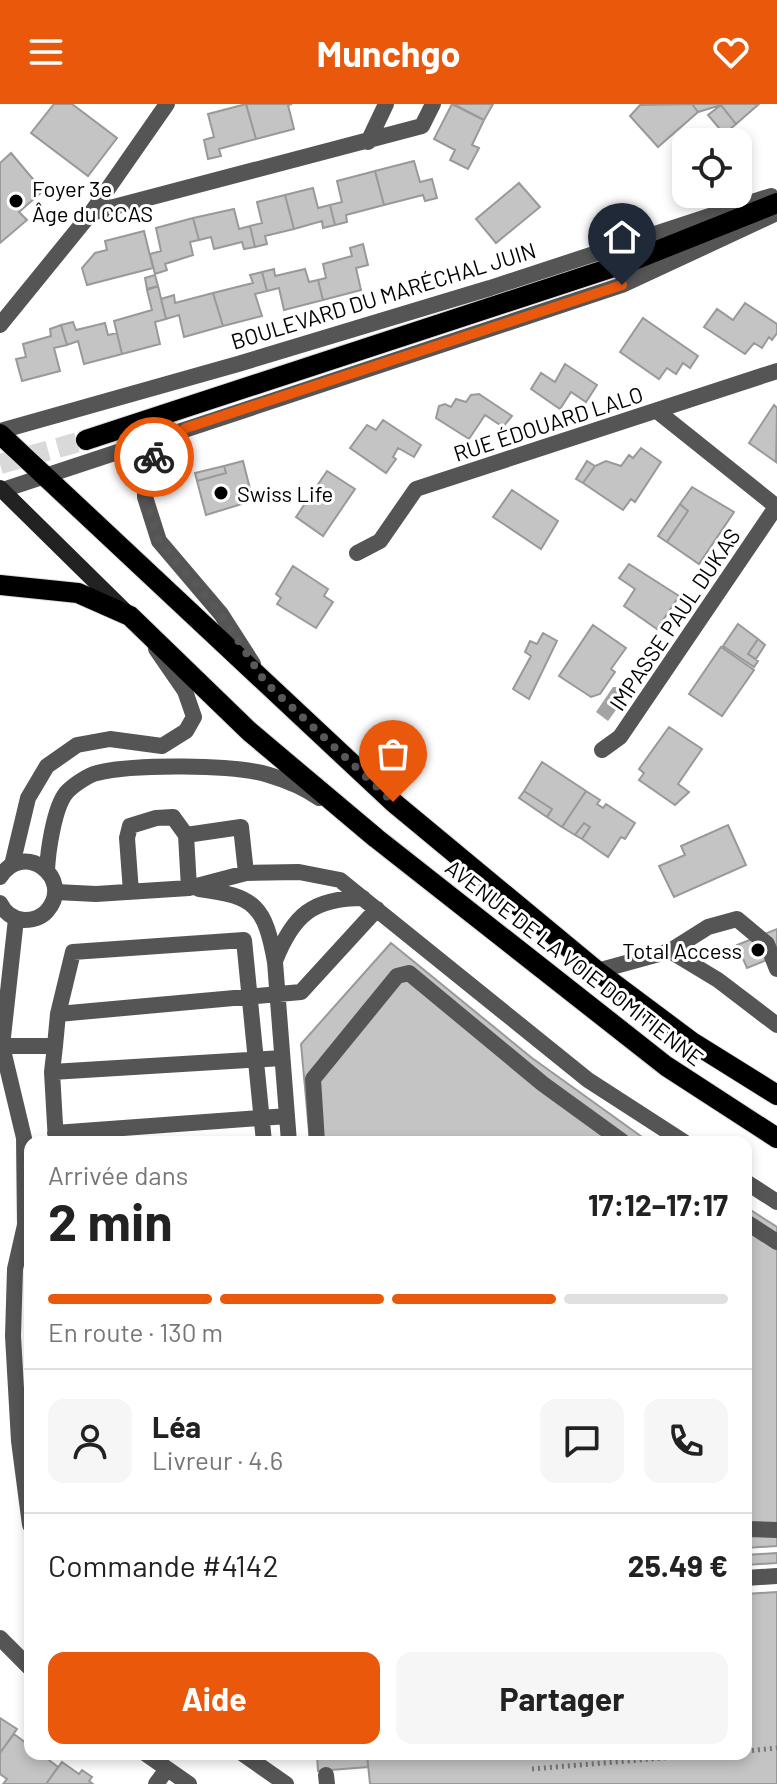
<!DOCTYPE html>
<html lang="fr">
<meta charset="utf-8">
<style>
body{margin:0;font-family:Barlow,sans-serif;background:#f6f6f6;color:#222;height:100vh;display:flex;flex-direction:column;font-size:30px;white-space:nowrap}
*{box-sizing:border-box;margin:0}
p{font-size:26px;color:#767676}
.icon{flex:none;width:44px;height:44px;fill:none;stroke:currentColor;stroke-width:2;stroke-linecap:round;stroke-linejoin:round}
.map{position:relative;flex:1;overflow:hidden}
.panel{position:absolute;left:24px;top:1032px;width:728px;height:624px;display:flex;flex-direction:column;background:#fff;border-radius:16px;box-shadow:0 4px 12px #0003}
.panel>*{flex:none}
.fabs{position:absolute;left:672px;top:24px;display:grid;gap:16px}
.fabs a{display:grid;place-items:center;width:80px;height:80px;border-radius:16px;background:#fff;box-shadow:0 4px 12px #0003;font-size:40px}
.pin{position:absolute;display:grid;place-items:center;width:68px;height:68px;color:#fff;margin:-82px -34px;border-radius:50% 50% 50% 0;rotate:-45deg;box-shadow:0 0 8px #0007}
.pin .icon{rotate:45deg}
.courier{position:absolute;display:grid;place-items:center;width:80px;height:80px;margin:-40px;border:6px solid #ea580c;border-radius:50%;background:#fff;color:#222;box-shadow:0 2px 10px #0007}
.head em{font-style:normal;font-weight:700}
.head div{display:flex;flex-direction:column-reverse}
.head{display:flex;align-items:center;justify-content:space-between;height:136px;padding:0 24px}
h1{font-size:52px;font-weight:700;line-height:60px}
.bar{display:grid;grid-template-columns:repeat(4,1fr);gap:12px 8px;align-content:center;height:96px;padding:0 24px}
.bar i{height:10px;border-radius:6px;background:#e0e0e0}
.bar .active{background:#ea580c}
.bar p{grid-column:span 4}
.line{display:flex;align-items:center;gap:20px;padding:0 24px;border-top:2px solid #e0e0e0}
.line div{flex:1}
.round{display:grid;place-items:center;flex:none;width:84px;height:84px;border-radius:16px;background:#f6f6f6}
.primary-button{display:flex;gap:16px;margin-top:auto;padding:16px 24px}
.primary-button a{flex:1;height:92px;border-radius:16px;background:#ea580c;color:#fff;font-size:32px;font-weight:700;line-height:92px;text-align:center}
.primary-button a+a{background:#f6f6f6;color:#222}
header{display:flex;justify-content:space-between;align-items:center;height:104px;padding:0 24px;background:#ea580c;color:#fff;font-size:36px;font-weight:700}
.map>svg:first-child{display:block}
.water{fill:#a3a3a3}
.building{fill:#c4c4c4;stroke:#999;stroke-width:2}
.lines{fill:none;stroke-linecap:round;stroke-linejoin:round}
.primary-tunnel{stroke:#d9d9d9;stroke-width:20;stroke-dasharray:20 10;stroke-linecap:butt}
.primary-casing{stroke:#dbdbdb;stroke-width:22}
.path{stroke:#777;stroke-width:5;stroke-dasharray:2 4;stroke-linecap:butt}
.service{stroke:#555;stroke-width:16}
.minor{stroke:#555;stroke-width:16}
.tertiary{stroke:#555;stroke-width:16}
.secondary{stroke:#222;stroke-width:16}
.primary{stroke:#000;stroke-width:20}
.done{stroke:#595959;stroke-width:8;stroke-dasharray:0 14.4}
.route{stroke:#ea580c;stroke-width:10}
.poi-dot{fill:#000;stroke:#fff;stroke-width:3}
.labels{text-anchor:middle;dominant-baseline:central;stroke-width:6;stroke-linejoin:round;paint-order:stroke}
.poi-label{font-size:22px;fill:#000;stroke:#fff;text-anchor:start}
.street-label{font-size:22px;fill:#000;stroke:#fff}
</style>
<header><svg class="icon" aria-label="menu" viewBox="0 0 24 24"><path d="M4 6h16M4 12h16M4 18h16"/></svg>Munchgo<svg class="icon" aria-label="heart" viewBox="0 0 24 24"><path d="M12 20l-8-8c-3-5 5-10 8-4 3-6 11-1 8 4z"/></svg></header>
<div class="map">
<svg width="777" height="1680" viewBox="0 0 777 1680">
<rect width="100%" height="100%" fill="#fff"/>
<path class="water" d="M613,583h8l5,9 -18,25 -12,-9z"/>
<path class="building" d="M54,0h18l45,34 -29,38 -57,-43z
M246,0l10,35 -37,10 2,7 -13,3 -4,-19 10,-3 -6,-23z
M246,0h46l-4,1 6,24 -38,10z
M452,0l32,16 -12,25 7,3 -11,21 -18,-9 5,-10 -21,-11z
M453,0h40l-9,16z
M692,0h28l1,1 -23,7z
M692,0l6,8 -40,35 -28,-31 10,-11z
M720,0h39l-23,20z
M721,1l15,19 -12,10 -16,-19z
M11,49l32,38 -24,21 8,8 -27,23v-80z
M414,57l6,21 12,-3 5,19 -12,3 -2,-6 -39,10 -9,-34z
M375,67l9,34 -38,10 1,7 -12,3 -5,-20 12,-3 -5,-21z
M519,79l21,24 -44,36 -20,-24z
M313,84l5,20 12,-3 5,20 -12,3 -1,-7 -28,8 -9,-34z
M285,91l9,34 -29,7 2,8 -12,3 -5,-21 12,-3 -5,-21z
M234,105l5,20 11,-3 5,21 -11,2 -2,-7 -28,7 -3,-12 -12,3 -6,-22z
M193,114l6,22 -9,2 3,13 -28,9 2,6 -12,4 -5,-20 11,-3 -5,-23z
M144,127l9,37 -66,17 -5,-17 13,-15 12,-3 -2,-9z
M363,140l5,21 -12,3 5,22 -38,10 -5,-20 8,-2 -3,-14 29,-8 -2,-8z
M274,165l1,7 30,-7 4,13 9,-2 5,20 -39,10 -5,-22 -12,3 -5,-19z
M262,168l5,19 -12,3 7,22 -39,10 -10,-33 40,-10 -3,-8z
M155,171l3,11 -11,3 -2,-11z
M158,182l8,33 -11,3 5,22 -38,10 -8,-33 38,-11 -5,-20z
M213,189l10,33 -39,11 -5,-22 -13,4 -5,-20 13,-4 1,8z
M745,199l32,21v9l-5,7 -3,-3 -7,11 -8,-5 -9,11 -41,-27 13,-18 16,11z
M643,214l55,38 -8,12 -7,-5 -7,11 -9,-6 -8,11 -39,-27z
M73,218l3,8 29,-7 3,12 9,-2 5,21 -38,10 -6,-23 -11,4 -6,-20z
M61,221l6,20 -13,3 6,23 -38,10 -6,-22 10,-2 -3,-13 28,-8 -1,-7z
M565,260l32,21 -11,17 -15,-10 -11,17 -29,-20 10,-16 14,9z
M479,290l33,22 -9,11 -18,-12 -16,24 -33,-21 3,-12 6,-2 6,3 5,-8 10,3 5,-7z
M774,301l3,3 -1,54 -27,-19z
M383,316l38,25 -7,12 -16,-9 -5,9 3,2 -10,14 -36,-25 17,-23 9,5z
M641,344l20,14 -26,40 -4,-3 -8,11 -40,-27 12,-17 11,-5 15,5 8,-11 4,3z
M243,357l7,28 -8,3 3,11 -39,12 -9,-34 29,-8 -2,-7z
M587,357l8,5 -12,17 -7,-4z
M224,362l2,7 -29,8 -2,-8z
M327,367l28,18 -32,47 -27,-19z
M692,383l42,25 -35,52 -32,-22 21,-31 -8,-7z
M512,386l46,31 -17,28 -48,-32z
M680,400l8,7 -21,31 -9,-6z
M629,460l50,32 -22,33 -33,-23 11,-17 -16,-11z
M293,462l35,23 -4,7 9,6 -17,26 -39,-24 4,-6 -5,-4z
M738,520l20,15 -10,15 10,7 -4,6 -31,-21z
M593,521l33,23 -15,21 4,3 -15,22 -9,3 -32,-21z
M543,529l14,8 -28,58 -16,-10 18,-33 -6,-4 5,-11 7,3z
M758,535l7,6 -9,14 -8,-5z
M721,543l33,23 -32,46 -33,-22z
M669,623l33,22 -24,35 11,8 -14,13 -36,-25 5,-7 -5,-4z
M542,658l44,29 -24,36 -15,-10 5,-8 -28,-18z
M524,687l28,18 -5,8 -28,-19z
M586,687l14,9 -3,4 6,4 3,-4 29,19 -10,16 -4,-2 -13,20 -26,-18 8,-12 -6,-4 -9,12 -13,-8z
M584,719l6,4 -8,12 -7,-4z
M728,721l18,40 -72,32 -15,-31 26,-11 -4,-9z
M777,825v27l-30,12 -10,-23z
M391,839l141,115 117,84h-339l-9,-98z
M746,1103l31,20v319l-31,2z
M777,1449v10l-31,2v-10z
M777,1488v192h-407l-3,-30h379v-160z
M0,1614l17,11 -17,24z
M14,1630l16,12v8h11l17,13 -12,17h-43l4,-5 -7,-5v-21z
M317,1650h50l1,13 -50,4z
M62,1658l17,12 3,-4 10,7 -3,4 4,3h-47z"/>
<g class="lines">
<path class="primary-tunnel" d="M0,360l86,-24"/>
<g class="primary-casing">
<path id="primary" d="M0,330l393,368 204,169 95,71 85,53
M86,336l543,-178 148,-59
M0,481l78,8 52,23 120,116 126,106 290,228 111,72"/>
</g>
<path class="path" d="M746,1647l31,-3
M532,1665l178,-15"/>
<path class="service" d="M186,731l55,-8 5,46
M199,785c56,7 66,17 76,73l14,180
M56,788l40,2 93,-6 57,-15 53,-1 41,8 248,200 96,62
M131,788l-4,-54 3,-12 26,-8 17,-1 13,18 3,53
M670,847l38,-24 29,-8 30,25 10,25
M275,857c18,-46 38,-63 88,-63
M597,867l73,-20 48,29 59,45
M58,910l15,-62 171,-12 20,202
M55,942l3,-32 243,-22 76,-83
M52,968l230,-14
M55,1029l232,-17
M317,1038l-4,-63 84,-103 12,-3 134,111 80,58
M746,1078l31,20
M746,1118l31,20
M25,1121l-10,44 -2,67 6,105 11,84
M30,1121h-5l-1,-87 -22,-92h53l-3,26 4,70
M746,1425l31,1
M746,1474l31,-2
M243,1650l43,30
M326,1671l1,9"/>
<path class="minor" d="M368,38l18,-38
M91,109l331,-87 11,-22
M0,221l91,-112 76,-109
M657,307l120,96
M357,449l23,-12 36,-52 361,-118
M602,646l18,-13 156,-230
M0,960l16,-145
M0,1534l30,30
M146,1650l43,30
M156,1680l11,-15"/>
<path class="tertiary" d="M0,327l238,-67 252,-76 281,-92
M175,332l-17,13 -13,30v18l14,44 62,73 32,50
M0,387l622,-206 155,-72
M12,761l16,-67 19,-32 30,-21 33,-6 52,7 24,-15 8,-14 -9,-26 -29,-42
M47,766c1,-19 7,-62 19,-77 6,-7 22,-18 31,-20 35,-9 137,-9 172,2 17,5 36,13 50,23
M0,773c24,-38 75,2 47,34 -6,7 -14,9 -23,9 -11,-1 -19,-7 -24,-17"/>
<path class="secondary" d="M0,384l124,122"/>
<use href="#primary" class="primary"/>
</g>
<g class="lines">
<path class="done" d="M154,353l-9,22v18l14,44 62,73 44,68 128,120"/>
<path class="route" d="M154,353l4,-8 28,-21 436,-143"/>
</g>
<g class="poi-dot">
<circle cx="16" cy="97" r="8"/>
<circle cx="221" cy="389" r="8"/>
<circle cx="758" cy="846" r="8"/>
</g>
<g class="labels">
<g class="poi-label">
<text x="32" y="84">Foyer 3e<tspan x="32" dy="25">Âge du CCAS</tspan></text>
<text x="237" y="389">Swiss Life</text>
<text x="742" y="846" text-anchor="end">Total Access</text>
</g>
<g class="street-label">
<text transform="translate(383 191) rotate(-17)">BOULEVARD DU MARÉCHAL JUIN</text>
<text transform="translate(548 319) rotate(-18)">RUE ÉDOUARD LALO</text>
<text transform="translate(674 515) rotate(-56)">IMPASSE PAUL DUKAS</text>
<text transform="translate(575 858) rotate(38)">AVENUE DE LA VOIE DOMITIENNE</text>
</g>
</g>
</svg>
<div class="fabs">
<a><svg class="icon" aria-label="locate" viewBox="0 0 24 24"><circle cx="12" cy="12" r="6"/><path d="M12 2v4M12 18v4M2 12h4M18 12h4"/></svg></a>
</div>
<div class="pin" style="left:393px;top:698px;background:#ea580c"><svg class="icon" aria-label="bag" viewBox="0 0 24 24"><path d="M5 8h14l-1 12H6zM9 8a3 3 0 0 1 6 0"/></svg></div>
<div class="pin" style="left:622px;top:181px;background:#1f2937"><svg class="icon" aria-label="home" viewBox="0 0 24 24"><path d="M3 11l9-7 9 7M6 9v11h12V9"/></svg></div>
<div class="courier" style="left:154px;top:353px"><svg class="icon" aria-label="bike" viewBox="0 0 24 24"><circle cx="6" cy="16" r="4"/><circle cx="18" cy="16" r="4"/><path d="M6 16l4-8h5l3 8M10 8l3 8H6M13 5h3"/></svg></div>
<section class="panel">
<div class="head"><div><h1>2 min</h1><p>Arrivée dans</p></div><em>17:12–17:17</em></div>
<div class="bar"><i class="active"></i><i class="active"></i><i class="active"></i><i></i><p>En route · 130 m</p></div>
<div class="line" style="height:144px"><a class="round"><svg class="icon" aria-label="person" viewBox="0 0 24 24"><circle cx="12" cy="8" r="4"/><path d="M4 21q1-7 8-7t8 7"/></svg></a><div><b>Léa</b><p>Livreur · 4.6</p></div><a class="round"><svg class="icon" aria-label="chat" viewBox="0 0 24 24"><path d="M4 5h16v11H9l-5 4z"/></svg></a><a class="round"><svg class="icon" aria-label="phone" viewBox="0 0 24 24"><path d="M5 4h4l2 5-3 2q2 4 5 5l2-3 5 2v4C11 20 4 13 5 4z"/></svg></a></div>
<div class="line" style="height:104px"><div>Commande #4142</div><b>25.49 €</b></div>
<div class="primary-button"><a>Aide</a><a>Partager</a></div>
</section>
</div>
